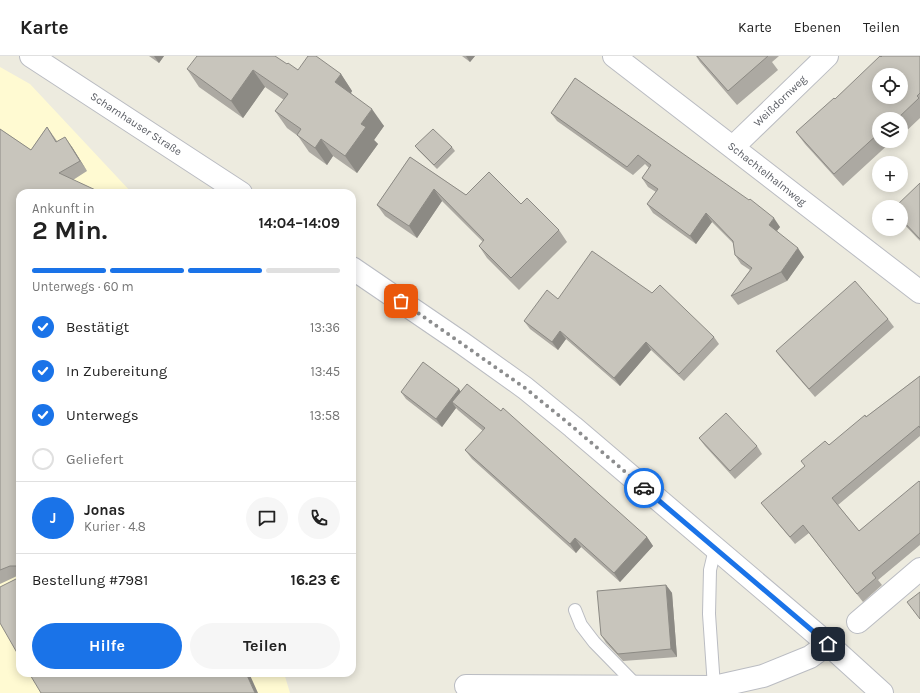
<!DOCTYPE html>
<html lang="de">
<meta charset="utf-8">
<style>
body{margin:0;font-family:Karla,sans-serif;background:#f6f6f6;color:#222;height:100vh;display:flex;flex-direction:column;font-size:15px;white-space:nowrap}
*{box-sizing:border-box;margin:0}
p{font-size:13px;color:#767676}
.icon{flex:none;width:22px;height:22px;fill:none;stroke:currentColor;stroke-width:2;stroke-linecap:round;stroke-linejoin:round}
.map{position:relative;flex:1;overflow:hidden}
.details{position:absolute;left:16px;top:133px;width:340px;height:488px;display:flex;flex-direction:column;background:#fff;border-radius:12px;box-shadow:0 2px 10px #0003}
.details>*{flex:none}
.controls{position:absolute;left:872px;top:12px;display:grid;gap:8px}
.controls a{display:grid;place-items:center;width:36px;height:36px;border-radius:50%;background:#fff;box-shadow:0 2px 10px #0003;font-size:20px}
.pin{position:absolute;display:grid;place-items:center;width:34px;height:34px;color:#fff;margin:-17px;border-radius:8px;box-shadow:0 2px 6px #0006}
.courier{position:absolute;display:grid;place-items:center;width:40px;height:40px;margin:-20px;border:3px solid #1a73e8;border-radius:50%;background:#fff;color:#222;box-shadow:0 1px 5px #0007}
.headline em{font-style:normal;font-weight:700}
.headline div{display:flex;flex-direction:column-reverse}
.headline{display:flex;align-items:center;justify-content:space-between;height:68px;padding:0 16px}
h1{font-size:26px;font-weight:700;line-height:30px}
.bar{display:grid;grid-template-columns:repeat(4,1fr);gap:6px 4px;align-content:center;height:48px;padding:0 16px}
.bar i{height:5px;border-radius:3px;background:#e0e0e0}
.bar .active{background:#1a73e8}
.bar p{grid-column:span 4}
.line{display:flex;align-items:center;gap:10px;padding:0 16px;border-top:1px solid #e0e0e0}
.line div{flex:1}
.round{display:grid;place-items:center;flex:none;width:42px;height:42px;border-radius:21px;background:#f6f6f6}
ol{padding:0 16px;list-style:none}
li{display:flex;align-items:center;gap:12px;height:44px}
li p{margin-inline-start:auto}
li .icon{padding:4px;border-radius:50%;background:#1a73e8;color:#fff;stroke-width:4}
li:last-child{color:#767676}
li i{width:22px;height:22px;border:2px solid #e0e0e0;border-radius:50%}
.button{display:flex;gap:8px;margin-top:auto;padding:8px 16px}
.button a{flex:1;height:46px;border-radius:24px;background:#1a73e8;color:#fff;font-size:16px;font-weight:700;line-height:46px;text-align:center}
.button a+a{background:#f6f6f6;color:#222}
header{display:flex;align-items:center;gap:24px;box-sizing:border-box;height:56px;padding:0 20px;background:#fff;border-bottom:1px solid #e0e0e0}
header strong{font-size:19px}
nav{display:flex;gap:22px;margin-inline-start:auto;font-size:14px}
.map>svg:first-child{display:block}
.commercial{fill:#fffad2}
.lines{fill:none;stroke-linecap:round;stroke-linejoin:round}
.lane-casing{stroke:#babcc2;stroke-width:14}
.street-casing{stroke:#babcc2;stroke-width:24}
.lane{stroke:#fff;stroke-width:12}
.street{stroke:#fff;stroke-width:22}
.wall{fill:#aca9a2}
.shaded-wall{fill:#8c8a84}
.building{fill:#c8c5bc;stroke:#8c8a84;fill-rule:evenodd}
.done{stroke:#8c8d8e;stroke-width:4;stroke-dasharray:0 7.2}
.route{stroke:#1a73e8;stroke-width:5}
.labels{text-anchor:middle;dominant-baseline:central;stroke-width:3;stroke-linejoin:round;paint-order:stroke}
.street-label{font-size:11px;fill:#585b62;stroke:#fff}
</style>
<header>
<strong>Karte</strong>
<nav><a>Karte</a><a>Ebenen</a><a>Teilen</a></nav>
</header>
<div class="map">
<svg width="920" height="637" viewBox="0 0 920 637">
<rect width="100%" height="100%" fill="#edebdf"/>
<path class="commercial" d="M0,11l30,17 102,109h-112v480h264l6,20h-290z"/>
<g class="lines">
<g class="lane-casing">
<path id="lane" d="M575,554l6,15 13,17 44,45
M714,631l-5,-73 1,-44 5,-21"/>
</g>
<g class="street-casing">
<path id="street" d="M31,0l210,137
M614,0l306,236
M733,91l94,-91
M352,212l110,75 63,45 48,39 255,217 54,49
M858,566l62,-53
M466,630l248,1 49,-11 47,-19 18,-13"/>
</g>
<use href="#lane" class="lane"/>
<use href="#street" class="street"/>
</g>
<path class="wall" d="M149,0h15l-5,7z
M462,0h13l-5,6z
M696,0h83l-7,6 6,8 -41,35 -37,-43z
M920,0v62l-19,18v-17h-22v22h13l-49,45 -38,-42 -9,-12 39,-33 46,-42z
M287,8l11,6 43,4 11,17 -1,2 33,33 -10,14 4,4 -21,29 -24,-17 -6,9 -18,-13 -11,-16 -11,-8 -12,-17 9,-11 -19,-13 -22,31 -44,-31 -12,-18z
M575,22l205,149 -3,4 27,26 -17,24 -49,24 -7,-9 19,-26 -9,-6 -6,-9 -1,-11 -22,-22 -16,22 -43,-31 -6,-9 9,-12 -8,-5 -6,-9 7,-10 -4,-4 -12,11 -76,-54 -6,-8z
M47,71l10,14 15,6 15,24 -14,9 -53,13v465l-4,-79 3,-3h-2l-17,8v-455l31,21z
M415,90l37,1 3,4 -18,18 -19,-19z
M410,101l56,38 55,9 38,26 8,12 -48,48 -32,-32 -8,-12 4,-4 -41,-41 -25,37 -32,-22 -8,-11z
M920,127v58l-19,-20v-14z
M558,243l156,38 5,7 -35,37 -33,-31 -31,36 -54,-47 -8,11 -28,-21 -6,-8z
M888,263l6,8 -79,70 -33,-38 -6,-8z
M920,320v60l-82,69 21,26 61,-49v63l-42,35 4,5 -19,17 -54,-69 -14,11 -28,-34 -6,-7 44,-37 24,-21z
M459,333l2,3 186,145 6,9 -33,36 -39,-35 -5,6 -104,-94 -7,-9 18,-19 -24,-20 -3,-3 -14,19 -36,-28 -5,-7z
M699,382l58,8 5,8 -27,25 -30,-33z
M666,529l6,8 5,64 -54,4 -17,-18 -5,-8z"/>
<path class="shaded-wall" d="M154,0h10l-5,7z
M466,0h9l-5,6z
M253,14l12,17 -22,31 -12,-17z
M341,18l11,17 -5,8 -12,-17z
M372,53l12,17 -10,14 4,4 -21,29 -12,-17 16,-32z
M65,81l7,10 15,24 -7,-10z
M321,83l12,17 -6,9 -12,-17z
M434,133l8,12 -25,37 -8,-12z
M706,157l6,9 -16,22 -6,-8z
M774,162l6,9 -5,6 -6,-8z
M798,192l6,9 -17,24 -6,-9z
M560,275l6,8 -8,11 -6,-8z
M646,286l5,8 -31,36 -6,-8z
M459,333l5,8 -12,5 4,6 -14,19 -6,-8z
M647,481l6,9 -33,36 -6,-9z
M575,482l6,9 -5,6 -6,-9z
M666,529l6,8 5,64 -6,-8z
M246,617h3l9,20h-3z"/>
<path class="building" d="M197,0h78l12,8 1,-1 10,7 10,-14h8l25,18 -6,8 37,27 -11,15 5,3 -21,29 -24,-17 -6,9 -18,-13 4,-6 -26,-18 13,-17 -35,-24 -22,31 -44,-32z
M697,0h71l-40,35z
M880,0l1,1 1,-1h38v37l-3,3 2,2 -22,21h-18v14l-45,41 -38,-42 38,-34 1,1zM879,19h22v22h-22z
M575,22l174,122 1,-1 24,19 -5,7 29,23 -17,24 -50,24 21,-28 -17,-13 -2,-14 -27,-28 -16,23 -43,-32 11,-15 -16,-11 9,-13 -13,-10 -11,12 -76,-54z
M47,71l9,15 9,-5 15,24 -21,12 43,20h-82v465l-20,-35v-36l16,-8 3,-2 1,-7 -3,-4h-7l-10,4v-441l31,21z
M433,73l19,18 -18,18 -19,-19z
M410,101l56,38 23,-23 32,32 6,-6 32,32 -48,48 -32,-32 5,-6 -50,-51 -25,37 -32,-21z
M920,127v56l-19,-20v-12h-6z
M592,195l60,42 8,-8 54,52 -35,37 -33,-32 -32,36 -54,-47 -8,11 -28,-21 23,-31 11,9z
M855,225l33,38 -79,70 -33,-38z
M423,306l36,27 -23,30 -35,-27z
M920,320v52l-1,-2 -87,72 27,33 60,-50 1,1v51l-48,40 4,5 -19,16 -54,-69 -13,12 -29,-34 44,-37 -4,-5 24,-20 4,4 36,-30 1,2z
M467,328l34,27 2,-3 144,129 -33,36 -39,-35 -5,6 -105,-94 20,-22 -33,-26z
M726,357l31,33 -27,25 -31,-33z
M666,529l5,64 -53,5 -17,-19 -4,-44z
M920,536v27l-13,-17z
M29,617h217l9,20h-214z"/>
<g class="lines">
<path class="done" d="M401,245l124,87 48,39 71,61"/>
<path class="route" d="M644,432l184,156"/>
</g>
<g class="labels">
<g class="street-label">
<text transform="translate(780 45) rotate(-44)">Weißdornweg</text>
<text transform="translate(136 68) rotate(33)">Scharnhauser Straße</text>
<text transform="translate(767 118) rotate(38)">Schachtelhalmweg</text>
</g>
</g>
</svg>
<div class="controls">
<a><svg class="icon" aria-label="locate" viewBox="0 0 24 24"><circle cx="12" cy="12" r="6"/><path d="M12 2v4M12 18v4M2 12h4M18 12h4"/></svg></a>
<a><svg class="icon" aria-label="layers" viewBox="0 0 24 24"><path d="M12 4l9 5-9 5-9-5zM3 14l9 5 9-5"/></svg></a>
<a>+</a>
<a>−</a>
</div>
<div class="pin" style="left:401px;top:245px;background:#ea580c"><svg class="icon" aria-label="bag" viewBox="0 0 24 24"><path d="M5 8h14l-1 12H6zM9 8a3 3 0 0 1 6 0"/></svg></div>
<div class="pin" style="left:828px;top:588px;background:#1f2937"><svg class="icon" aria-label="home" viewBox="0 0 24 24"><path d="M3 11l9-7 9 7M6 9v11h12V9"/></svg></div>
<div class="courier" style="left:644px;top:432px"><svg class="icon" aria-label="car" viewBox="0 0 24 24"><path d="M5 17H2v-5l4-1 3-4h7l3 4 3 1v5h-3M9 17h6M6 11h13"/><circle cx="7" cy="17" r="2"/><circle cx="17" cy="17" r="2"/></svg></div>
<section class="details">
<div class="headline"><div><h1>2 Min.</h1><p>Ankunft in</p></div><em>14:04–14:09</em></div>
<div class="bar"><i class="active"></i><i class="active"></i><i class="active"></i><i></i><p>Unterwegs · 60 m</p></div>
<ol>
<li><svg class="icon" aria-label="check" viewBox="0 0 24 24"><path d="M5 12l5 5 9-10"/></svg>Bestätigt<p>13:36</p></li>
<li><svg class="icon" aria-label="check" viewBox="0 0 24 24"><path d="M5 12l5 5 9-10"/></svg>In Zubereitung<p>13:45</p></li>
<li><svg class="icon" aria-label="check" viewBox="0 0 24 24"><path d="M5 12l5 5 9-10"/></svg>Unterwegs<p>13:58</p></li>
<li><i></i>Geliefert</li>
</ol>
<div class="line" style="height:72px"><b class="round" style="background:#1a73e8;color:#fff">J</b><div><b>Jonas</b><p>Kurier · 4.8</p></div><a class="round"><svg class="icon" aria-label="chat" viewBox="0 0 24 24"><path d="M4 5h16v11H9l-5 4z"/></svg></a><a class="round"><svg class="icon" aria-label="phone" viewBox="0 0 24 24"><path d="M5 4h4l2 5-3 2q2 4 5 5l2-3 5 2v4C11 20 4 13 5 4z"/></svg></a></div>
<div class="line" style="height:52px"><div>Bestellung #7981</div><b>16.23 €</b></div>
<div class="button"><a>Hilfe</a><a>Teilen</a></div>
</section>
</div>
